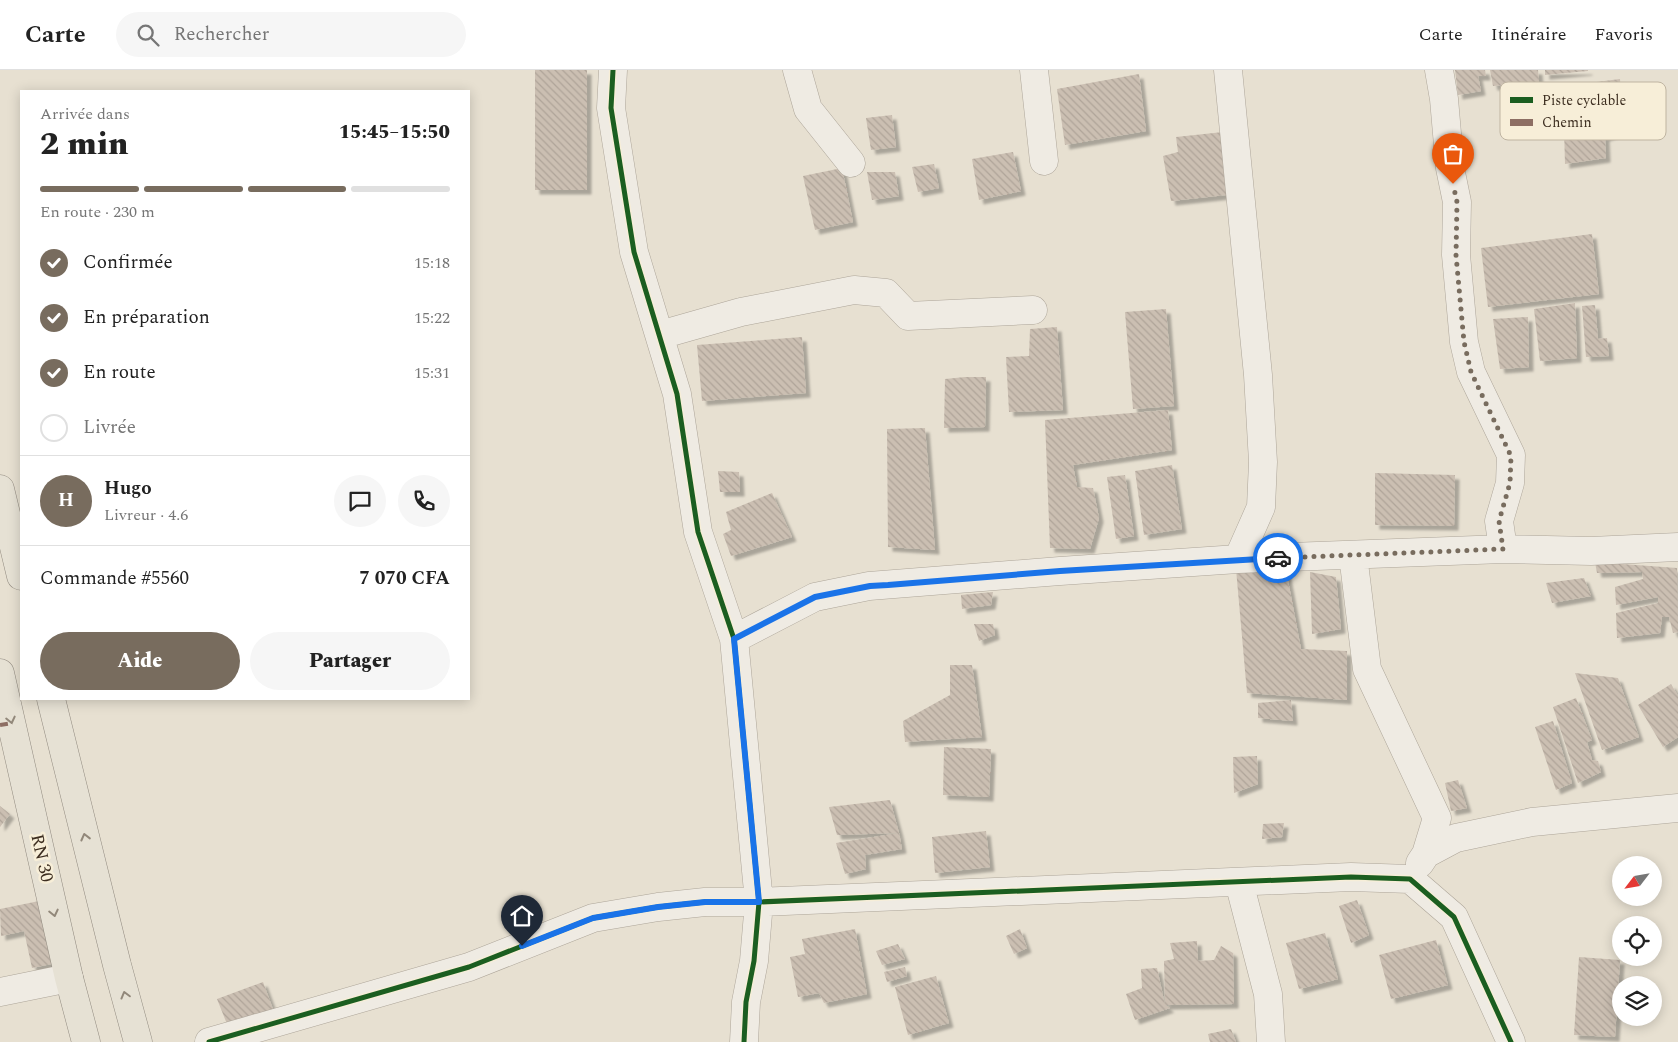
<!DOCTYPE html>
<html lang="fr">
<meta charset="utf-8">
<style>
body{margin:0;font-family:Spectral,serif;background:#f6f6f6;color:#222;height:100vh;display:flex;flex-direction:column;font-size:19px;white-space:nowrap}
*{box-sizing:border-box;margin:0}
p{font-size:16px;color:#767676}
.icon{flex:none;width:28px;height:28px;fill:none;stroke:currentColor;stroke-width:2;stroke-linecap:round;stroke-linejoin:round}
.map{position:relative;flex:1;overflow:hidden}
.sheet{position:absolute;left:20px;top:20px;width:450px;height:610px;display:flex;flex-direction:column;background:#fff;border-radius:0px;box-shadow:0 2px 12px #0003}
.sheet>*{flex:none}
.needle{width:32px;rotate:239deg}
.fabs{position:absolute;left:1612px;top:786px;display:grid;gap:10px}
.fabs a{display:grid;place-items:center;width:50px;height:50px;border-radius:50%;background:#fff;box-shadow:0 2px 12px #0003;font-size:25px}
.pin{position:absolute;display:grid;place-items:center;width:42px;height:42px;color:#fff;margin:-51px -21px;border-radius:50% 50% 50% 0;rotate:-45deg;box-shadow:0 0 5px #0007}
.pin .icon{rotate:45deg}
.courier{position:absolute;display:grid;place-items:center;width:50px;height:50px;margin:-25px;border:4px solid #1a73e8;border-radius:50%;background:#fff;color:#222;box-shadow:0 1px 6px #0007}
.headline em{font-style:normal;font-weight:800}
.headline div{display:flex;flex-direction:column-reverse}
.headline{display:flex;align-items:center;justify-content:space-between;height:85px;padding:0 20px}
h1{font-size:32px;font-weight:800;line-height:38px}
.bar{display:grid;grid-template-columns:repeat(4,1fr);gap:8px 5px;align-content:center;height:60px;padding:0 20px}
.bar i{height:6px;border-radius:4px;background:#e0e0e0}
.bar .active{background:#786c5e}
.bar p{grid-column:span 4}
.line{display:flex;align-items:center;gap:12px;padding:0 20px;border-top:1px solid #e0e0e0}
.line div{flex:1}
.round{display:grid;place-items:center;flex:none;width:52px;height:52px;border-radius:26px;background:#f6f6f6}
ol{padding:0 20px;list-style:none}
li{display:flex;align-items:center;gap:15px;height:55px}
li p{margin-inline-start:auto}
li .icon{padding:5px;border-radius:50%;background:#786c5e;color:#fff;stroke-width:4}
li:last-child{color:#767676}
li i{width:28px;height:28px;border:2px solid #e0e0e0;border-radius:50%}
.button{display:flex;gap:10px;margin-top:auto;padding:10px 20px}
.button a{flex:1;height:58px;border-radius:30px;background:#786c5e;color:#fff;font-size:20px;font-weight:800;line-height:58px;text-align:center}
.button a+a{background:#f6f6f6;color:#222}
header{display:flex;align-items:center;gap:30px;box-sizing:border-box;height:70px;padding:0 25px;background:#fff;border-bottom:1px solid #e0e0e0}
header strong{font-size:24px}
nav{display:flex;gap:28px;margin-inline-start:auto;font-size:18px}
.search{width:350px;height:45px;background:#f6f6f6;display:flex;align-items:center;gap:12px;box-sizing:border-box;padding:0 18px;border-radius:28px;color:#767676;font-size:19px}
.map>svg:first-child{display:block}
.building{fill:url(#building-back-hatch);filter:url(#shadow)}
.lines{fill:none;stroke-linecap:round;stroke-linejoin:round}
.street-casing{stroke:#ada599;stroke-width:29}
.primary-casing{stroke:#928b80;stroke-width:29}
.street{stroke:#efebe3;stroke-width:28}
.primary{stroke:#e6e1d4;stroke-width:28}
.quiet{stroke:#8d6e63;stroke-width:4;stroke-dasharray:8 4;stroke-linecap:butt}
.cycleway-casing{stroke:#f7eed8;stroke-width:8}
.cycleway{stroke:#1b5e20;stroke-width:5}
.oneway{stroke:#92887a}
.done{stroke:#786c5e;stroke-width:5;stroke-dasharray:0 9}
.route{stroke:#1a73e8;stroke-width:6}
.labels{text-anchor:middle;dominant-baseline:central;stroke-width:5;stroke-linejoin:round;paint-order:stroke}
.street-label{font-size:18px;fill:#3d2e20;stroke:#f7eed8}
.key{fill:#f7eed8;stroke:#bfb4a1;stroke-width:1}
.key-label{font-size:14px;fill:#3d2e20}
</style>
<header>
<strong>Carte</strong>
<div class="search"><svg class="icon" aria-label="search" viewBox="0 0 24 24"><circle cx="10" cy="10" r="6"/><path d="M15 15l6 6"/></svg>Rechercher</div>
<nav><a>Carte</a><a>Itinéraire</a><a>Favoris</a></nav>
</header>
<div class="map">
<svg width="1678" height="972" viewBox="0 0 1678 972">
<defs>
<pattern id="building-back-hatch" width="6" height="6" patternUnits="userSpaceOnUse" patternTransform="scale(1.25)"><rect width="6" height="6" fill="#cbbfb2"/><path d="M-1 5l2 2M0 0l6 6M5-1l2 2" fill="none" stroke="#afa499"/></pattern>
<filter id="shadow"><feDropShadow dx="4.5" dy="4.5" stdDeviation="1" flood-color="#0004"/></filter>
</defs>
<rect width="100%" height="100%" fill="#e7e0d1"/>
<path class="building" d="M535,0h52v120h-52z
M1455,0h30l1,6h-8l3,15 -23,4z
M1490,0h48l1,12 -46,4z
M1545,0h43v1l-43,4z
M1139,4l7,57 -81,14 -8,-56z
M1620,9l2,28 -29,2 -2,7 -45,3 -5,-30z
M1618,44l3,17 -16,6 1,21 -41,6 -1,-36z
M892,45l4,32 -25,3 -5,-32z
M1223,62l3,63 -55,6 -8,-45 15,-4 -2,-15z
M1013,82l8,39 -42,9 -7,-41z
M934,94l5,24 -21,4 -6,-25z
M842,98l11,54 -38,8 -12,-54z
M867,102h28l4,24 -27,4z
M1592,164l7,60 -111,13 -7,-59z
M1575,233l2,55 -37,3 -6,-52z
M1595,235l3,34 9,-1 2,18 -23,1 -4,-51z
M1166,239l8,97 -41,3 -8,-97z
M1528,247l1,50 -29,2 -7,-50z
M1057,257l6,83 -54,2 -3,-55 23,-1 1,-27z
M802,267l4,56 -104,8 -5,-56z
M965,307h21l-1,50 -41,1 1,-49z
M1168,340l4,40 -99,15 4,22 16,1 6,30 -9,31 -40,-1 -5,-128z
M925,358l10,122 -47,-3 -1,-118z
M1172,395l10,64 -38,6 -9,-64z
M718,401l21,1 1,20h-20z
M1375,403l80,2 -1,51 -79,-1z
M1125,405l9,61 -18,3 -9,-62z
M772,423l20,44 -61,19 -8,-22 8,-4 -5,-18z
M1595,492l82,6 1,64 -5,1 -4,-16h-7l-2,16 -43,5 -1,-25 42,-10v-6l-42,8 -1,-18 28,-8 -1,-7 -45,1z
M1236,499l50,1 15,79 46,2v49l-100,-7z
M1310,502l26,5 5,52 -29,5z
M1584,508l7,18 -39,7 -6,-20z
M993,522l-2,13 -29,4 -1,-14z
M974,554h19l2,11 -16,6z
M950,595h22l10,72 -77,5 -2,-21 47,-26z
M1575,603l43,5 21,59 -37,13z
M1671,614l7,12v41l-15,10 -25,-42z
M1576,628l16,42 -5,2 5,18 6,1 3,11 -23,11 -25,-76z
M1291,630l2,21 -35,-3v-15z
M1553,651l19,62 -16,7 -21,-63z
M944,677l47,2 -2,48 -46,-2z
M1257,686l1,28 -24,9 -1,-36z
M1458,710l9,28 -16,3 -6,-28z
M890,730l9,33 -62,2 -8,-28z
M0,736l10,8 -10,13z
M1284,753l-2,14 -20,2 1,-15z
M986,761l4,36 -55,6 -3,-36z
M899,763l3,16 -37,6 1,14 -21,5 -9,-31z
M44,830l12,57 -5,7 -19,4 -8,-37 -23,5 -1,-27z
M1357,830l12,35 -18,8 -12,-37z
M855,859l12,65 -43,9 -5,-10 -21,4 -8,-40 15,-3 -3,-15z
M1020,859l7,19 -13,6 -8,-18z
M1325,863l13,46 -39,10 -13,-46z
M1436,870l12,45 -57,14 -12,-44z
M1197,871l1,20 16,-1 7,-14 12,7 1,51 -69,1 5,3 -35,12 -9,-26 16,-6 -1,-19 16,-1 8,37 -1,-44 10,-2 -4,-16z
M898,874l7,15 -23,6 -6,-14z
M1579,887l41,3 -5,77 -41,-2z
M905,897l2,9 -20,6 -3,-10z
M936,906l13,47 -41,12 -13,-48z
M263,912l11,30 -45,17 -12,-30z
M1231,959l5,13h-26l-2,-8z"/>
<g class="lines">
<g class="street-casing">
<path id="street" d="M613,0l-2,38 23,144 43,142 21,138 36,107 25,263 -5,59 -8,41 -2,40
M797,0l11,39 43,54
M1034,0l10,91
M1228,0l30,305 5,87 -2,45 -23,52
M1439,0l5,29 6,69 7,34 -1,53 8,87 7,30 40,83 -1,28 -11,38 4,28
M660,265l81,-23 113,-22 32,3 22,23 125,-6
M1353,485l14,114 70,149 -11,36
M734,569l81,-42 54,-11 191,-15 178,-12 265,-10 88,2 87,-4
M1420,793l6,-9 30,-16 76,-16 146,-14
M1239,812l29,112 3,48
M0,922l69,-14
M209,972l260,-75 124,-49 65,-11 47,-5h54l592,-25 59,2 44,38 57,125"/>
</g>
<g class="primary-casing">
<path id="primary" d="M0,419l21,87
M0,603l69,305 17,64
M51,629l66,266 21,77"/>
</g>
<use href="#street" class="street"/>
<use href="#primary" class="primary"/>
<path class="quiet" d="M0,655l12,-2"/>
<g class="cycleway-casing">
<path id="cycleway" d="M613,0l-2,38 23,144 43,142 21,138 36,107 25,263 -5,59 -8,41 -2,40
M209,972l260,-75 124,-49 65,-11 47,-5h54l592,-25 59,2 44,38 57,125"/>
</g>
<use href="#cycleway" class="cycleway"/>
</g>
<defs><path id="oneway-chevron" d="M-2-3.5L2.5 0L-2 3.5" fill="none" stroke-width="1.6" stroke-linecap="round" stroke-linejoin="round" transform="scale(1.25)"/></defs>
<g class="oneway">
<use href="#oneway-chevron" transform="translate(11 650) rotate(77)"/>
<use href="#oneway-chevron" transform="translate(85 767) rotate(-104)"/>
<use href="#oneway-chevron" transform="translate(54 843) rotate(77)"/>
<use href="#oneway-chevron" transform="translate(125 925) rotate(-105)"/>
</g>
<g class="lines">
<path class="done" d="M1278,488l225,-9 -4,-28 11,-38 1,-27 -40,-84 -7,-30 -8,-87 1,-53 -4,-18"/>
<path class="route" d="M522,876l71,-28 65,-11 47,-5h54l-25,-263 81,-42 55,-11 18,-1 172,-14 218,-13"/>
</g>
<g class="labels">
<g class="street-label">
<text transform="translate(42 788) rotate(77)">RN 30</text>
</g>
</g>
<rect x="1500" y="12" width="166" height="58" rx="8" class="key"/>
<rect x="1510" y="27" width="23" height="6" fill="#1b5e20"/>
<rect x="1510" y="49" width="23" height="7" fill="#8d6e63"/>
<g class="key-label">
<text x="1542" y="35">Piste cyclable</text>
<text x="1542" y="57">Chemin</text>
</g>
</svg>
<div class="fabs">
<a><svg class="needle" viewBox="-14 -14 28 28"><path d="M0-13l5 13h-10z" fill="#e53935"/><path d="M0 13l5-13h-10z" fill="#767676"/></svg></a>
<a><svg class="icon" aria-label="locate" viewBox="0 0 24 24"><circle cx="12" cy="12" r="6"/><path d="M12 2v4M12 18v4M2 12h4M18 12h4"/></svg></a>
<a><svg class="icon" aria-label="layers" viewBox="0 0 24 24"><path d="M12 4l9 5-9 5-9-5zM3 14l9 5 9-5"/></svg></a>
</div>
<div class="pin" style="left:1453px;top:114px;background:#ea580c"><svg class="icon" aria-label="bag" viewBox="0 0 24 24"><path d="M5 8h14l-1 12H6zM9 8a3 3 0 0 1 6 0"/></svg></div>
<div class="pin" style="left:522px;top:876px;background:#1f2937"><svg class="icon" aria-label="home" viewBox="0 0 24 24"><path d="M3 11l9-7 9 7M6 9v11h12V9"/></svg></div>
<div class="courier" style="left:1278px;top:488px"><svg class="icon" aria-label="car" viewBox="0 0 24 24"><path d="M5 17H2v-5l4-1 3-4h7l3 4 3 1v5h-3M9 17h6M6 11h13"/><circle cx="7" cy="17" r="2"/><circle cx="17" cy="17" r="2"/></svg></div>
<section class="sheet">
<div class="headline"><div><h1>2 min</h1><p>Arrivée dans</p></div><em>15:45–15:50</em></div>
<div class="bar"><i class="active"></i><i class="active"></i><i class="active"></i><i></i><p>En route · 230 m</p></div>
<ol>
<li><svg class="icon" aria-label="check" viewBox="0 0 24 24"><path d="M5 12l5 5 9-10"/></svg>Confirmée<p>15:18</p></li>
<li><svg class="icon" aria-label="check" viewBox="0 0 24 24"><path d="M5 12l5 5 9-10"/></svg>En préparation<p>15:22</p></li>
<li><svg class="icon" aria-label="check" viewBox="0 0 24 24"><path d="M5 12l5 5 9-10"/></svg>En route<p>15:31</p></li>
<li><i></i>Livrée</li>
</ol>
<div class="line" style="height:90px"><b class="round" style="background:#786c5e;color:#fff">H</b><div><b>Hugo</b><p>Livreur · 4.6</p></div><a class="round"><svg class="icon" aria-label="chat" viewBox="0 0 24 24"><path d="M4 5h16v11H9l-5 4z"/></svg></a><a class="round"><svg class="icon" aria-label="phone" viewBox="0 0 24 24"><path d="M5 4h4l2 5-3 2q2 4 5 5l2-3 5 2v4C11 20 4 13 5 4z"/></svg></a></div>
<div class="line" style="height:65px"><div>Commande #5560</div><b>7 070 CFA</b></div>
<div class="button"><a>Aide</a><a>Partager</a></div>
</section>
</div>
